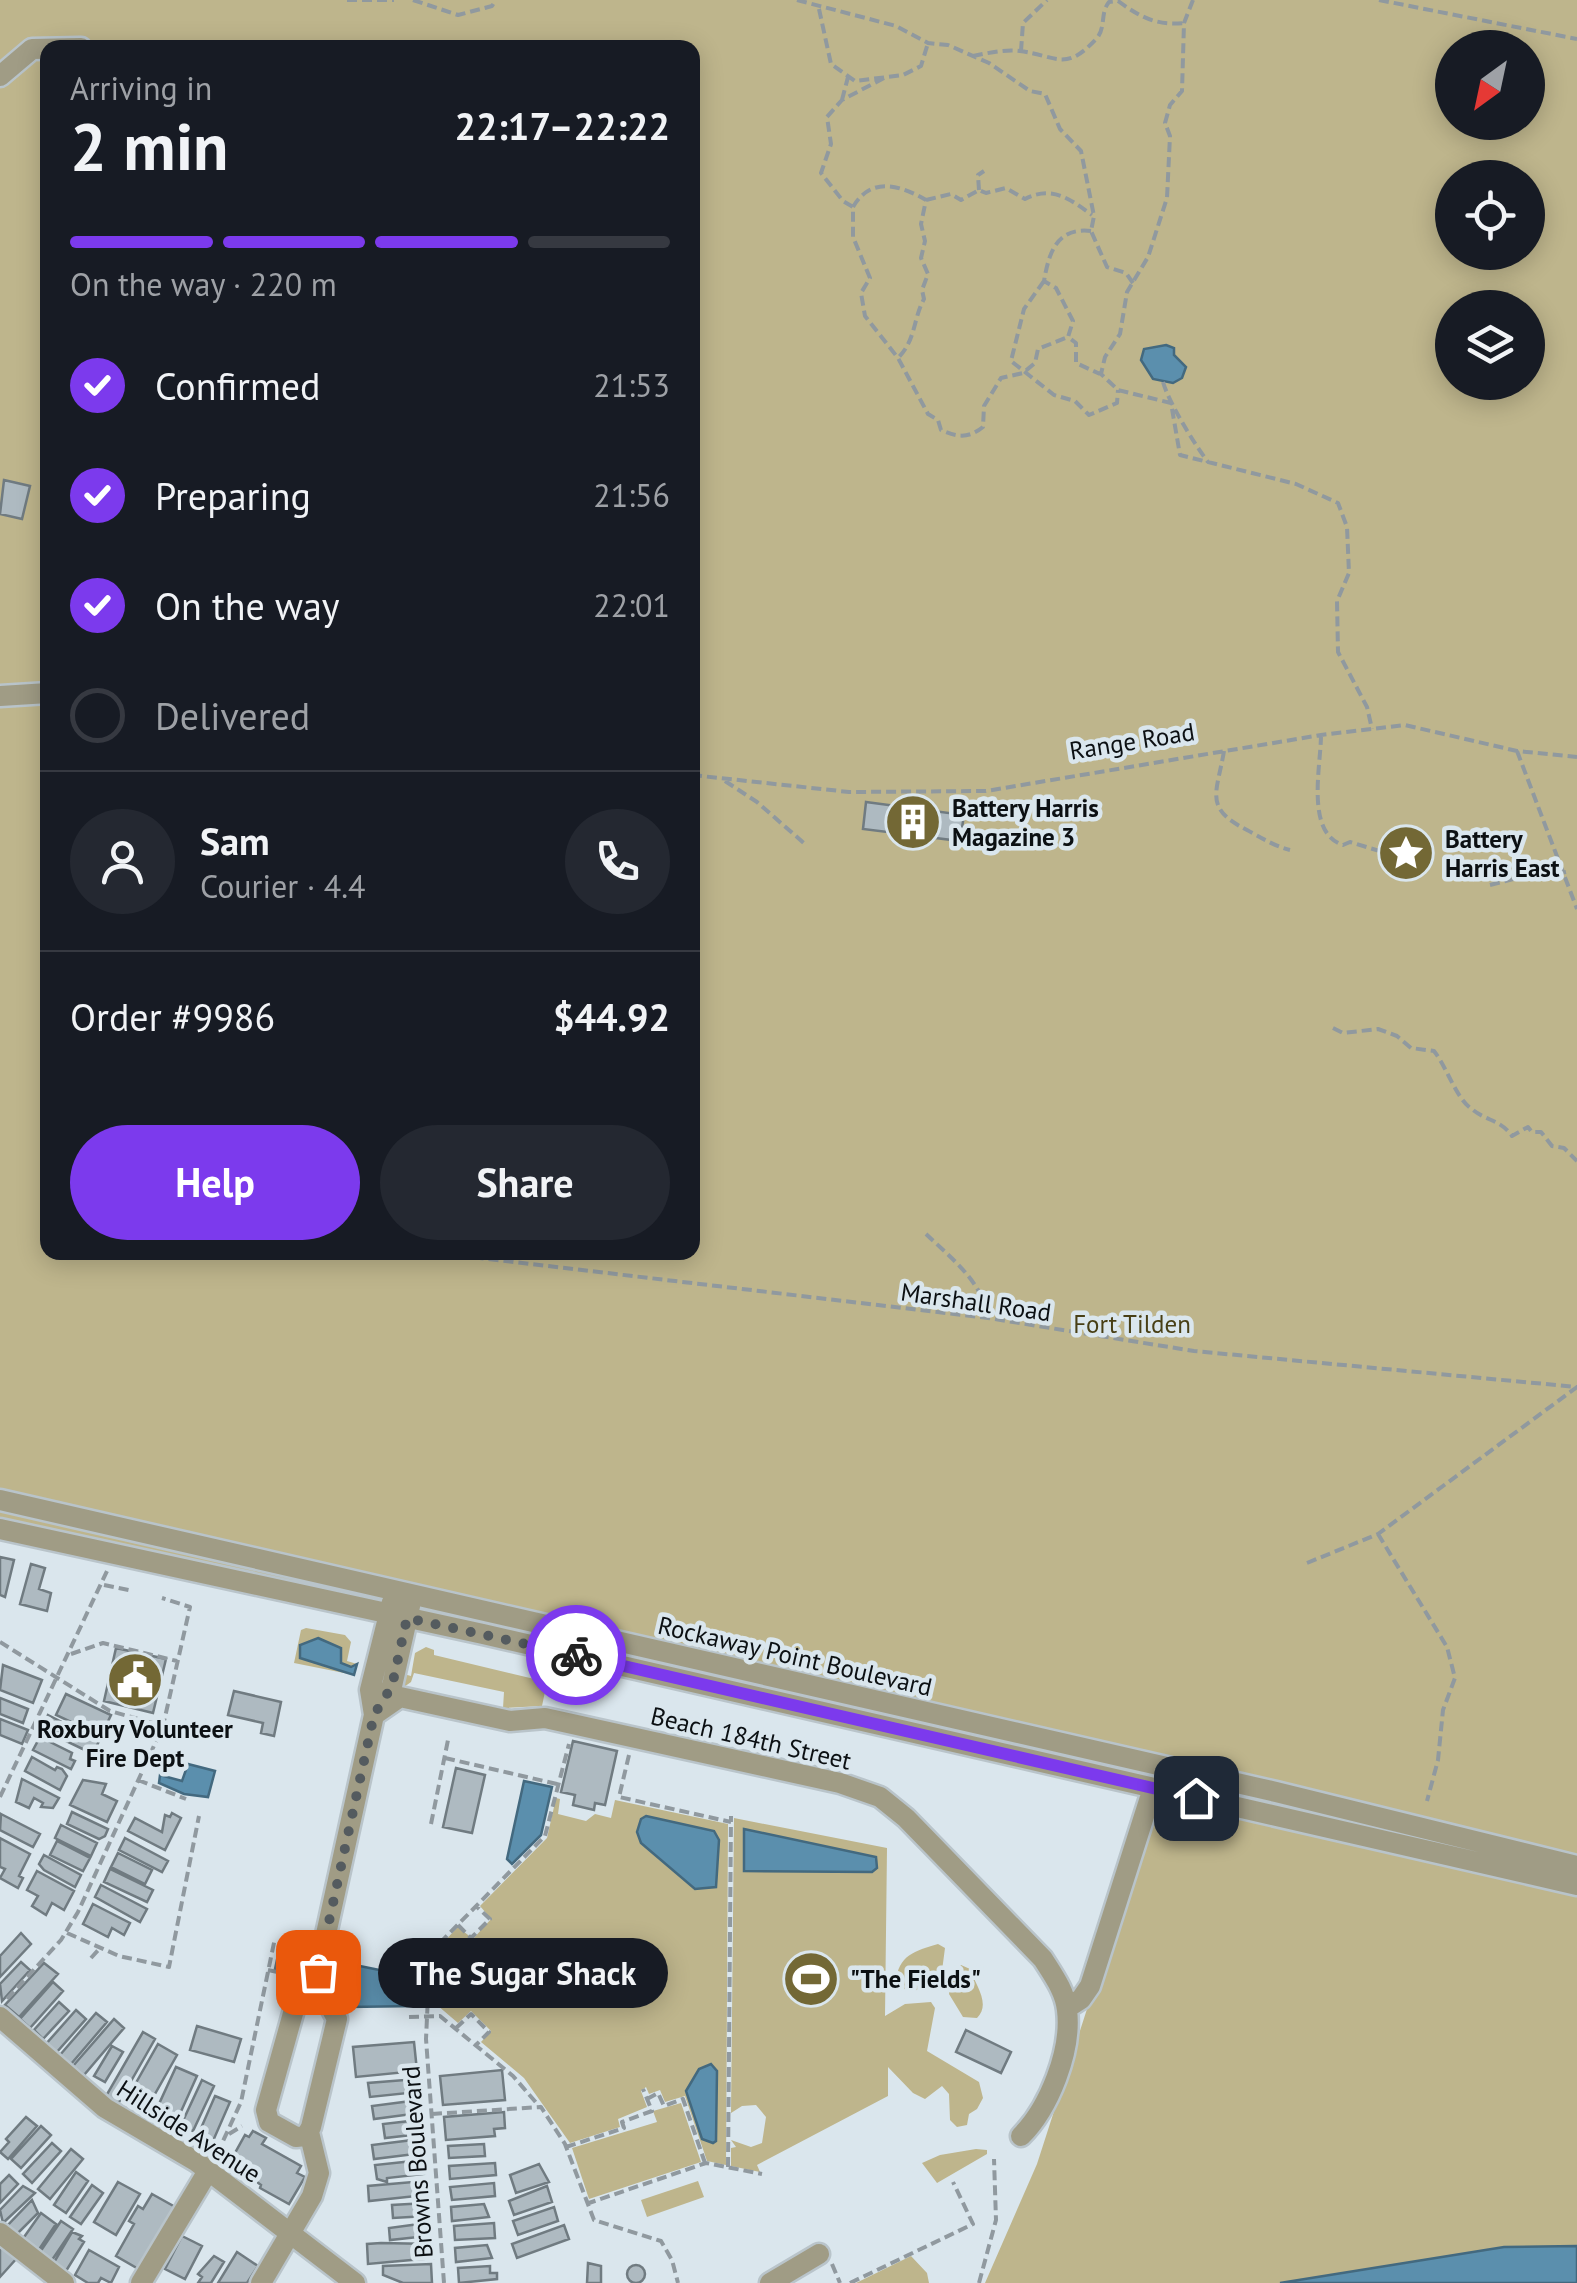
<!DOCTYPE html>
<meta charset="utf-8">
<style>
body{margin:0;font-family:"PT Sans",sans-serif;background:#242831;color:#f1f3f6;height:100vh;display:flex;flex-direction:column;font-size:38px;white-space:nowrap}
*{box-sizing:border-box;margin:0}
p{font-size:32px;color:#9ea1a6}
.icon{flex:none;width:55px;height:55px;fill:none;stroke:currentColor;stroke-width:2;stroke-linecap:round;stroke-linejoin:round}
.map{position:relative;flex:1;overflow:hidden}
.drawer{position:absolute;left:40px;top:40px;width:660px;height:1220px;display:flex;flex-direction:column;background:#171b24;border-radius:20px;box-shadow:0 5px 25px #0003}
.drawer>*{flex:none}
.needle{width:65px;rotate:213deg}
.tools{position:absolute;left:1435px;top:30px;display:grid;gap:20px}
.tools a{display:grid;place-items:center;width:110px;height:110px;border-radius:50%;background:#171b24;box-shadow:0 5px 25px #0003;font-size:50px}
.pin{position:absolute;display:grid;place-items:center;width:85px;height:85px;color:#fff;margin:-42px;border-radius:20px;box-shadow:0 5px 15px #0006}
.courier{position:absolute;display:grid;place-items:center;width:100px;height:100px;margin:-50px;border:8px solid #7c3aed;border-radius:50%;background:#fff;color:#222;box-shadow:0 2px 12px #0007}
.bubble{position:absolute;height:70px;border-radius:35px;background:#171b24;box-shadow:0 5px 25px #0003;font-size:32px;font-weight:700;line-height:70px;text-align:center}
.headline em{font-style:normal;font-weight:700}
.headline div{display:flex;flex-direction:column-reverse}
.headline{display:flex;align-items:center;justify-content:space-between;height:170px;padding:0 30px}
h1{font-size:65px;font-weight:700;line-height:75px}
.bar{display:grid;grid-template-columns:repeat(4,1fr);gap:15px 10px;align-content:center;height:120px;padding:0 30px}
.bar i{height:12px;border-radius:8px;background:#363941}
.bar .selected{background:#7c3aed}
.bar p{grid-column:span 4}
.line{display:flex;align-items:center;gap:25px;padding:0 30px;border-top:2px solid #363941}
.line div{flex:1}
.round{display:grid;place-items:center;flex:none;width:105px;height:105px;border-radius:52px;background:#242831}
ol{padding:0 30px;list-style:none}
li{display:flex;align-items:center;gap:30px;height:110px}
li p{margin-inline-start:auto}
li .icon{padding:10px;border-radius:50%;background:#7c3aed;color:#fff;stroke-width:4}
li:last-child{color:#9ea1a6}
li i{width:55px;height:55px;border:5px solid #363941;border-radius:50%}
.cta{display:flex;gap:20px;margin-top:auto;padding:20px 30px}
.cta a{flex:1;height:115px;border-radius:60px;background:#7c3aed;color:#fff;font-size:40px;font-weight:700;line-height:115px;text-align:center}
.cta a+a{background:#242831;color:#f1f3f6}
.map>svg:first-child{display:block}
.green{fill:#beb58c;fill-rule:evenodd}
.water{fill:#5b8fad;stroke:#43697f;stroke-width:2.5}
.building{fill:#aebac1;stroke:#707b81;stroke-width:2.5}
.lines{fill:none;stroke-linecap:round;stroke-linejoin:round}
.minor-casing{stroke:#b9c4ca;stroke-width:25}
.path{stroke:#90999f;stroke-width:4;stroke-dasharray:10 5;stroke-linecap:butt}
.minor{stroke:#a09c85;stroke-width:20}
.done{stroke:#545b5f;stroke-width:10;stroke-dasharray:0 18}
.route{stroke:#7c3aed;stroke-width:12}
.labels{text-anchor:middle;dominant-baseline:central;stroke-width:9;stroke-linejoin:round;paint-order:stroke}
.street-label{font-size:25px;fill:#0c1013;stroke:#dae6ed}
.poi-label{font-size:25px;font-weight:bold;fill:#0c1013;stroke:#dae6ed;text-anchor:start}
.park-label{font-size:25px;fill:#483f15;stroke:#dae6ed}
</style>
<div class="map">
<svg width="1577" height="2283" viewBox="0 0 1577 2283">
<rect width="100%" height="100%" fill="#dae6ed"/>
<path class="green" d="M0,0h1577v2246l-73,1 -224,36h-295l52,-119 121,-375 -1158,-260zM48,48h644v1204h-644zM1452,48h76v74h-76zM1452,178h76v74h-76zM1452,308h76v74h-76z
M306,1628l39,7 6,7 -4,19 10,3 -3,11 -60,-12 7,-33z
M426,1647l8,3v5l113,27 -5,24 -39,2 1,-16 -90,-19 -3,9 -7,5 -4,-14 11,3 4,-23z
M556,1798l4,1 -2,15 28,7 9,-7 16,4 4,-18 113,24 -2,341 -19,-4 -22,-65 -20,6 -5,-12 -11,4 -3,-7 -5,4 6,16 -29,12 2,8 -50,16 -46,-65 -43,-36 10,-11 -20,-20 -13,12 -28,-24 3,-46 25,-26 15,12 18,-20 -11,-13 67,-68z
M734,1818l153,30 -2,168 20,-12 26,-2 4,6 -8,43 52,31 4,16 -6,11 -8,5 -2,11 -10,2 -7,-7 -1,-26 -7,-8 -17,13 -12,-6 -25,-26v29l-131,69 3,7 -29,-6v-18l5,-1 -5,-7 20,7 11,-4 4,-26 -10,-12 -14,1 -11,7z
M938,1944l7,4 -5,38 -8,3 -9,-8 -6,9 -10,1 -11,-9c2,-27 19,-31 42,-38z
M961,1965l9,4c6,17 21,35 7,49l-14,-1 -14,-23 4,-18z
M681,2103l20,59 -112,37 -17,-51 85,-26 -4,-11z
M976,2149l11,1v4l-50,29 -15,-20 18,-8z
M698,2181l6,16 -57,20 -6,-17z
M911,2256l16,17 2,10h-73z"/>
<path class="water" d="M1166,345l8,3v7l12,12 -4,11 -9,5 -20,-4 -12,-19 3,-11z
M318,1638l23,10v15l10,4 6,-3 -3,11 -54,-17v-13z
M188,1764l27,7 -7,26 -24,-3 -25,-11 1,-8 22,6z
M524,1781l28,6 -11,48 -29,29 -5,-5z
M646,1816l68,15 5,9 -3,47 -21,2 -54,-46 -4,-11 4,-13z
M744,1829l132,28 1,11 -5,4 -128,-1z
M340,1962l79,16 -1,28 -70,1 -12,-21z
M711,2064l6,7 -1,70 -3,2 -11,-4 -16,-48 13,-22z
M1577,2246v37h-297l224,-36z"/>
<path class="building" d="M4,480l26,6 -8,33 -22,-5z
M866,802l98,13 -4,26 -97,-12z
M0,1557l14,3 -9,37 -5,-2z
M31,1564l14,4 -6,21 12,4 -4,18 -27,-7z
M116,1648l50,11 -13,54 -49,-12z
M3,1665l39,15 -9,23 -33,-13z
M234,1691l47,11 -7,34 -13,-3 2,-10 -35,-8z
M66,1694l45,21 -10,21 -45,-21z
M0,1698l28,11 -5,14 -23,-9z
M48,1715l51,26 -6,13 -52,-25z
M0,1719l28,11 -6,14 -22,-9z
M40,1737l32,16 -2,6 5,2 -4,8 -38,-19z
M573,1741l44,10 -12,54 -10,-2 -1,7 -21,-5 2,-10 -14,-3z
M32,1757l23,13 2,-3 5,2 5,7 -7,14 -35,-19z
M456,1768l29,7 -13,58 -29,-6z
M22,1779l37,19 -6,10 -12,-1 2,-4 -9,-5 -5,10 -13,-6z
M83,1780l23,4 -4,10 15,7 -10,21 -37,-17z
M72,1812l36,17 -3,7 -6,3 -32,-15z
M172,1813l9,5 -16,32 -37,-19 7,-13 27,14 3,-17 5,2z
M1,1814l39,20 -7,13 -33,-17z
M61,1825l36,18 -6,13 -36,-18z
M0,1838l30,16 -11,22 4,2 -5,10 -18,-10 5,-9 -5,-2z
M125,1838l43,23 -6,11 -43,-22z
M57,1841l33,17 -7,13 -33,-16z
M118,1853l34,17 -7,14 -34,-17z
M44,1855l37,20 -6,12 -31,-17 -5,-6z
M110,1869l43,21 -6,12 -43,-20z
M37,1871l37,20 -10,19 -12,-7 -6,12 -14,-9 6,-10 -11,-6z
M101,1885l46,24 -7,13 -45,-25z
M93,1904l37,19 -6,12 -12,-7 -4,9 -25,-13z
M21,1933l10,11 -31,33v-21z
M281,1941l22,5 -6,28 -22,-5z
M21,1962l9,8 -28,31 -2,-17z
M44,1963l14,11 -39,43 -14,-12z
M53,1982l10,9 -33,37 -10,-9z
M59,2002l10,9 -26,28 -9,-9z
M76,2010l10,9 -30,34 -10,-9z
M96,2013l11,9 -36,42 -11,-9z
M114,2019l10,9 -40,47 -11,-9z
M197,2026l44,13 -7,23 -44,-12z
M966,2030l45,22 -10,21 -45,-21z
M143,2032l12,7 -37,65 -12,-8z
M414,2042l3,29 -61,6 -3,-30z
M158,2044l19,11 -30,53 -19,-11z
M112,2046l11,6 -18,30 -11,-6z
M176,2067l21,9 -23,51 -21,-10z
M502,2070l3,30 -62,5 -3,-29z
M417,2079l1,13 -48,5 -2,-14z
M202,2080l12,6 -21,45 -12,-6z
M215,2096l15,6 -17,39 -15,-6z
M419,2100l1,13 -46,6 -2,-13z
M504,2112l1,16 -11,1 1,7 -49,4 -2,-23z
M26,2117l11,9 -29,33 -8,-7 9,-10 -3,-3z
M419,2120l2,14 -36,4 -2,-14z
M41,2126l10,9 -30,33 -10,-9z
M253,2131l13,7 -4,6 39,22 -4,7 8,4 -16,27 -29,-16 1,-3 -31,-23 15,-27 4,2z
M421,2139l2,14 -49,6 -2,-14z
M52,2143l9,8 -29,32 -9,-9z
M484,2144l1,12 -36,2 -1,-12z
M71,2149l12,10 -33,40 -12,-10z
M423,2160l1,14 -37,4v4l-10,-3 -2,-14z
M495,2163l1,12 -46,4 -1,-13z
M539,2164l10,18 -33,11 -6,-18z
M76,2172l12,9 -22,32 -12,-8z
M9,2175l9,9 -18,19v-19z
M424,2181l2,14 -57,6 -1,-15z
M118,2182l22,12 -24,41 -22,-13z
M494,2183l1,13 -43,4 -2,-13z
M92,2185l11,8 -22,31 -11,-7z
M23,2186l12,7 -32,30 -3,-13z
M547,2186l5,16 -38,13 -5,-14z
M152,2194l25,14 -35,63 -26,-15 18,-32 -5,-3 9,-15 5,3z
M32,2200l6,13 -22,22 -9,-9z
M426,2203l1,13 -34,2 -1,-13z
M484,2204l5,13 -37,4 -1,-14z
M554,2207l4,14 -40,14 -5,-14z
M41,2213l15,11 -18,27 -16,-11z
M61,2221l12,8 -21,31 -12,-8z
M427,2223l1,13 -38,4 -1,-12z
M494,2223l1,15 -40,2 -1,-14z
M564,2225l5,14 -52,19 -5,-14z
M72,2232l10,4 -3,3 5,3 -18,29 -13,-7z
M182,2236l20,10 -17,33 -20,-10z
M381,2243l51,1 1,14 -65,6 -1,-20z
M487,2245l5,13 -36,4 -1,-14z
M0,2246l17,12 -17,19z
M89,2250l30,17 -8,16 -10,-5 -3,5h-10l-13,-8z
M237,2252l21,14 -11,17h-29z
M214,2256l10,6 -13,21h-13l4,-6 -4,-3z
M588,2263l13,3v17h-14z
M431,2264l1,19h-29l-20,-8v-9z
M627 2274a9 9 0 1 1 18 0a9 9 0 1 1-18 0Z
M490,2266v7h7v6l-38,4 -1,-15z"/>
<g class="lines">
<g class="minor-casing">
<path id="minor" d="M0,76l32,-27 49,-1
M0,696l48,-3
M0,1500l1276,292 301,74
M0,1529l483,105 1094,251
M374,1715l26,-18 110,24 35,-3 295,65 40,14 26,21 137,141c10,16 22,32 24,51 5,41 -18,98 -46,126
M374,1715l-4,-25 22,-88
M316,1980l21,39 -26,108 -5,9 -10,1 -27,-15 -3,-12 31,-111 19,-19 58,-265 18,-29 18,-80
M1067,2008l14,-9 9,-13 63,-198
M0,2017l105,91 92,54 158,121
M0,2233l64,50
M141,2283l67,-112
M261,2283l51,-87 7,-23 -10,-41
M770,2283l49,-29"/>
</g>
<path class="path" d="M347,0h47
M413,0l45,15 34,-9 4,-6
M797,0l99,26 32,17 20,2 41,18 41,28 15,3 15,35 21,22 13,65 -3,15 16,36 19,6 7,10
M1193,0l-9,23 -2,68 -12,14 -5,18 5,13 -3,62 -19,59 -21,35 -7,42 -15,23 -4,17 17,16 53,13 9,52 116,29 42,19 9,24 2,46 -12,28 1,51 29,55 5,22
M1379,0l198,39
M819,9l12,55 24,17 48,-6 18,-9 7,-23
M1021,51l2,-28 24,-23
M973,56c15,-3 32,-7 47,-5 38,5 45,22 77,-13 9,-11 3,-25 12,-36l9,-1c22,16 39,25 66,22
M884,78l-42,22 -15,17 4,27 -10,29 22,28 10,6v30l17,41 -9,15 4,23 33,42 30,56 10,6 3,10c16,7 27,9 42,-3l1,-21 17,-28 22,-5 12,-10 3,-14 30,-12
M842,100l6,-23
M979,190l-1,-15 6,-4
M926,200l25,-6 10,6 18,-10 7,3 20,-5 19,11c27,-14 45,0 67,16
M853,207c18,-31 47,-22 73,-7l-5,24 4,17 -4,17 7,16 -6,16 2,9c-11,20 -8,41 -26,59
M1091,231c-34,-4 -42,21 -47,50l12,7 17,33 -5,16 8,6v20l24,11
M1044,281l-20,28 -13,52 43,34 21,6 14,14 28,-12 1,-13
M1163,382c6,21 32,63 45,80
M1321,735c0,31 -16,98 22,110l7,-3 59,18 -3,-7
M1224,751c-7,42 -21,57 23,79 15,8 27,16 43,20
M1517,751l60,158
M692,775l157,17 137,-1 335,-56 84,-10 112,26 60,6
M725,781l32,21 48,42
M1490,885l35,-9 10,2 31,-6
M1333,1028l10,5 35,-4 19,7 14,12 23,3c14,18 22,48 39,59 14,11 28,10 39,26l16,-9 4,5h9l11,14 12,2 13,13
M926,1234c25,24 57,48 62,84
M429,1252l559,66 206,33 383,36
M1378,1534l69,113 8,31 -12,32 -5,50 -11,41
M1307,1563l71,-29 199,-147
M104,1585l29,6
M0,1642l110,69 53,15
M71,1654l32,-11 74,18
M629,1755l-10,42 112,25
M445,1758l116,27
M138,1780l48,19
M0,1797l107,-226
M431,1824l17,-84
M458,1925l13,13 19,-19 -14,-13
M67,1933l52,23 50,11 30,-151
M91,1958l9,-10
M268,1970l23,5
M7,1999l54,-59 17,-28 85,-186 27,-119 -28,-9
M409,2017l31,-1 73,60 26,30
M456,2028l15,-14 18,18 -13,13
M647,2099l11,-6 6,13 19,-7 22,64
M432,2114l109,-7 24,37 29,76 67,21 11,19 6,23
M229,2134l13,-8
M566,2147l58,-19 -2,-6 30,-11 -9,-22
M217,2154l24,-52 34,-164
M728,2167l3,-351
M586,2204l120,-41 56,11
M832,2264l8,19
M444,2283l-18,-244 4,-86 115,-117 24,-92
M850,2283l123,-59 -20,-42
M979,2283l17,-63 -2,-61"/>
<use href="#minor" class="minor"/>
</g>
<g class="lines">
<path class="done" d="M318,1972l56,-257 18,-29 15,-68 169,37"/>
<path class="route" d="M576,1655l620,143"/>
</g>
<defs>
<g id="building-disc" transform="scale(2.875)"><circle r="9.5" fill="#736835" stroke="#dae6ed"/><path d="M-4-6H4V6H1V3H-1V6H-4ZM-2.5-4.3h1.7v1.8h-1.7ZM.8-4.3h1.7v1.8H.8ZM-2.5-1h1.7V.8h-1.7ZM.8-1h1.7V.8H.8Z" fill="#fff"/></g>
<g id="sight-disc" transform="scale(2.875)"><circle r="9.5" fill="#736835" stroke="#dae6ed"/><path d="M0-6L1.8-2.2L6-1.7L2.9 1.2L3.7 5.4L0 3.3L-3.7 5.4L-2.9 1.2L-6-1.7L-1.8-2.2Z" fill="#fff"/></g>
<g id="civic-disc" transform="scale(2.875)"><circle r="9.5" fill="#736835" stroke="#dae6ed"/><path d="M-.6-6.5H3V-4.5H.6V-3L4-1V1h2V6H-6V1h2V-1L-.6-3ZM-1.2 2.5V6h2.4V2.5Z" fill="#fff"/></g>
<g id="stadium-disc" transform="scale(2.875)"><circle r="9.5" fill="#736835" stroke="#dae6ed"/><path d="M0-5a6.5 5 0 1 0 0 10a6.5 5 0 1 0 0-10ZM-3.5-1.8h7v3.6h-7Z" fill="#fff"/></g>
</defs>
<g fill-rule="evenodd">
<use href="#building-disc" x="913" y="822"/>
<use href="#sight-disc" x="1406" y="853"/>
<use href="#civic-disc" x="135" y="1680"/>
<use href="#stadium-disc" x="811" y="1979"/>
</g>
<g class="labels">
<g class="street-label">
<text transform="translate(1132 741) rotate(-9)">Range Road</text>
<text transform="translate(976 1302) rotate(8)">Marshall Road</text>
<text transform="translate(795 1656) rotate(13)">Rockaway Point Boulevard</text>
<text transform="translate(751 1738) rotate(13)">Beach 184th Street</text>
<text transform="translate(189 2131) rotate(33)">Hillside Avenue</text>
<text transform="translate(417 2162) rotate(-94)">Browns Boulevard</text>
</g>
<g class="poi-label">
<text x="952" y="808">Battery Harris<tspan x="952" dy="29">Magazine 3</tspan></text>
<text x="1445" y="839">Battery<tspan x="1445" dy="29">Harris East</tspan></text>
<text x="135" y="1729" text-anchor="middle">Roxbury Volunteer<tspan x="135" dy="29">Fire Dept</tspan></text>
<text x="850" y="1979">"The Fields"</text>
</g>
<g class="park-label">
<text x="1132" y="1324">Fort Tilden</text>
</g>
</g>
</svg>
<div class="tools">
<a><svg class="needle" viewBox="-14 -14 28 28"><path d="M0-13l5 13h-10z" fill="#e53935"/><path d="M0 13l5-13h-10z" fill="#9ea1a6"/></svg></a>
<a><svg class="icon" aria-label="locate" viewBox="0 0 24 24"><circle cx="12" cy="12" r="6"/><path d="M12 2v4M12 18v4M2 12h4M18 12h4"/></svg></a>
<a><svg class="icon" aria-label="layers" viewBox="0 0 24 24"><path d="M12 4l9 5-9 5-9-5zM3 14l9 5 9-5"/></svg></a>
</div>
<div class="pin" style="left:318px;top:1972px;background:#ea580c"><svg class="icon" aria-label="bag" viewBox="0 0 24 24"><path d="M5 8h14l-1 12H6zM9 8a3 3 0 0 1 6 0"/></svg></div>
<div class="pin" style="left:1196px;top:1798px;background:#1f2937"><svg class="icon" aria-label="home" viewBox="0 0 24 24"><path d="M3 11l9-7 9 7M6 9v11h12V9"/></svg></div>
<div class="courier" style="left:576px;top:1655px"><svg class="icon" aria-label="bike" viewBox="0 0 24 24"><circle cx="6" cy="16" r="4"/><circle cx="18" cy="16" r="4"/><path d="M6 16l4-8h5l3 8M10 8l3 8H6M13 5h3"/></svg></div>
<div class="bubble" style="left:378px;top:1938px;width:290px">The Sugar Shack</div>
<section class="drawer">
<div class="headline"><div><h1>2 min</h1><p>Arriving in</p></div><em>22:17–22:22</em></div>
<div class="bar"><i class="selected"></i><i class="selected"></i><i class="selected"></i><i></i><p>On the way · 220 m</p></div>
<ol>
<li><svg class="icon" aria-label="check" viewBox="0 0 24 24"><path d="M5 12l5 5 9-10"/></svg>Confirmed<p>21:53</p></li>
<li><svg class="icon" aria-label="check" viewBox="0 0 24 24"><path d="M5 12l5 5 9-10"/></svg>Preparing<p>21:56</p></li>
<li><svg class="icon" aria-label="check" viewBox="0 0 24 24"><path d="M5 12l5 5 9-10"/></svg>On the way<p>22:01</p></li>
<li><i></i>Delivered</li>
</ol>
<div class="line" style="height:180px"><a class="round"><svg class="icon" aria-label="person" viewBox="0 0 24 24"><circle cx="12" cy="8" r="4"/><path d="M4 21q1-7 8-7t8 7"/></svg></a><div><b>Sam</b><p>Courier · 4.4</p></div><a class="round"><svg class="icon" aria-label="phone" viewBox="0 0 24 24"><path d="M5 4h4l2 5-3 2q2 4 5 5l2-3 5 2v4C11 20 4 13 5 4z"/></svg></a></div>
<div class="line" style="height:130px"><div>Order #9986</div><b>$44.92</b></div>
<div class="cta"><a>Help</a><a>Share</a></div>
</section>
</div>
